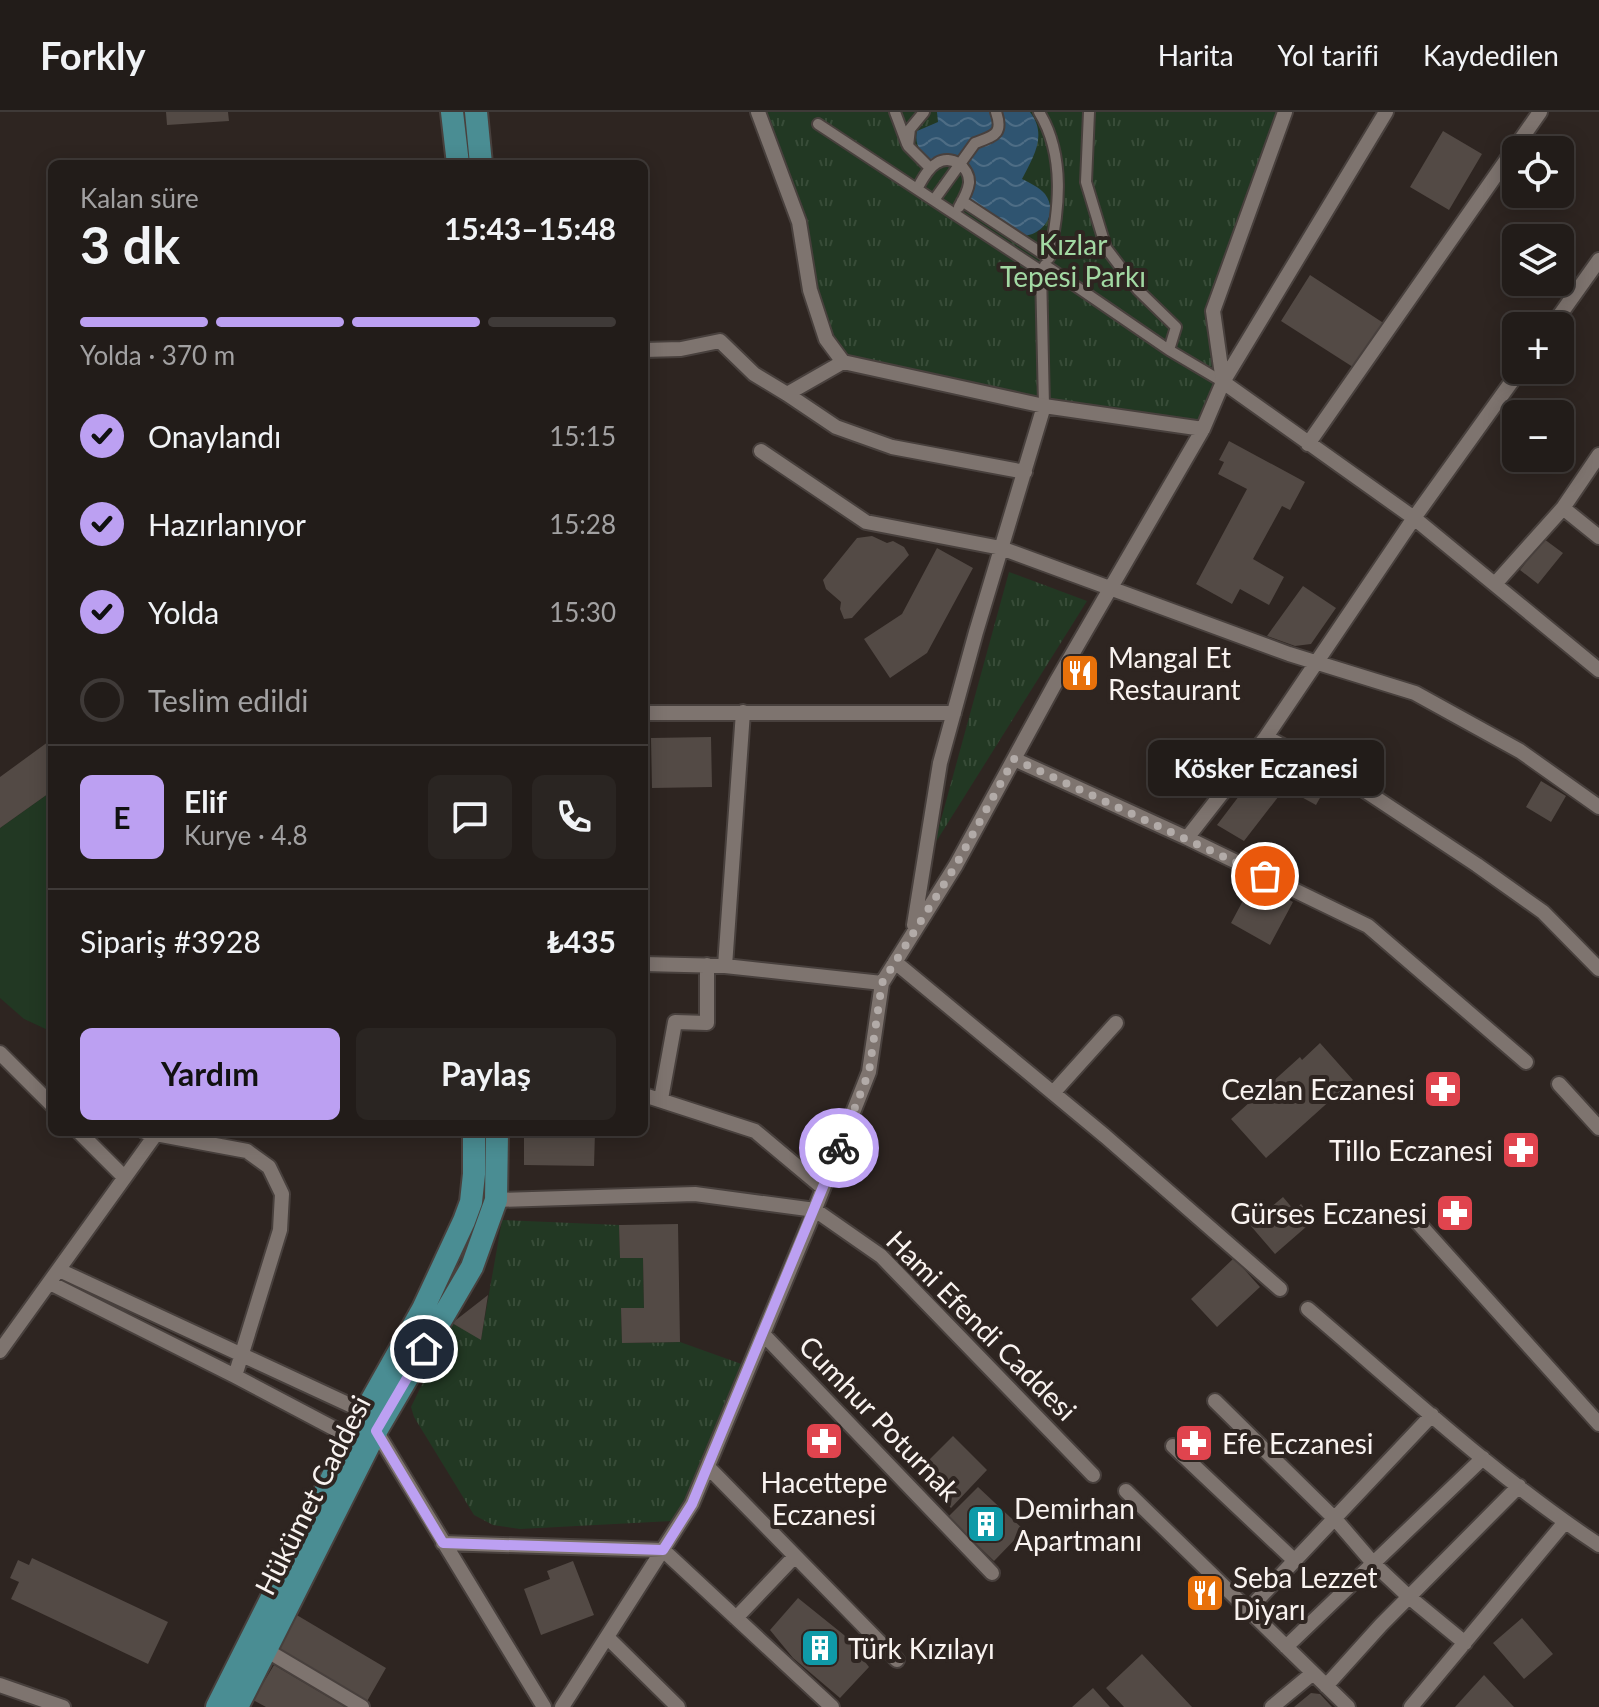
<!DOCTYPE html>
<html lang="tr">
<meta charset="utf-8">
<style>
body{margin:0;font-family:Lato,sans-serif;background:#2a2522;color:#f1f3f6;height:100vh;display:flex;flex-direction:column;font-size:30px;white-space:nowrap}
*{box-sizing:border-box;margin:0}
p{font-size:26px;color:#a2a1a2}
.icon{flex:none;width:44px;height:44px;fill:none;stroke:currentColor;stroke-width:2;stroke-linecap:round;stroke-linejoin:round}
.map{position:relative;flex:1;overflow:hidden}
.panel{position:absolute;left:48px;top:48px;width:600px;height:976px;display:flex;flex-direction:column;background:#221c19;border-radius:12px;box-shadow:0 4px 20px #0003,0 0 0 2px #3f3a38}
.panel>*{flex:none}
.tools{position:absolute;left:1502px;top:24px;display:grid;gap:16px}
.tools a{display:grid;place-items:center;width:72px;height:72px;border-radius:12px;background:#221c19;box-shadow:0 4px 20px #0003,0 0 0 2px #3f3a38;font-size:40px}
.pin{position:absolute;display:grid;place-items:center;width:68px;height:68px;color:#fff;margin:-34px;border:4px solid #fff;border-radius:50%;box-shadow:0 2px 8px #0007}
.courier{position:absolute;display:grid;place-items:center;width:80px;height:80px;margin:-40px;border:6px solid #bca0f2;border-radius:50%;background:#fff;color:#222;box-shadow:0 2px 10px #0007}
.bubble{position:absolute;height:56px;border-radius:12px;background:#221c19;box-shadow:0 4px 20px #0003,0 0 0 2px #3f3a38;font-size:26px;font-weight:700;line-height:56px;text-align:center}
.overview em{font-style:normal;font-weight:700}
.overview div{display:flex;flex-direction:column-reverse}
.overview{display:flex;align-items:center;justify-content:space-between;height:136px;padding:0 32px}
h1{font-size:52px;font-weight:700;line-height:60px}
.bar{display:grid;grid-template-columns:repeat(4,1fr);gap:12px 8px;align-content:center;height:96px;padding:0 32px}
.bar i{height:10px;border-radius:6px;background:#3f3a38}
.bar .selected{background:#bca0f2}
.bar p{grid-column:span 4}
.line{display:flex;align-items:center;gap:20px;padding:0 32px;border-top:2px solid #3f3a38}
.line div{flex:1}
.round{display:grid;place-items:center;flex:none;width:84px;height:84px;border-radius:12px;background:#2a2522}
ol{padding:0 32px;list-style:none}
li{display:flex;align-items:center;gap:24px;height:88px}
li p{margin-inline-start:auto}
li .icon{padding:8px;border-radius:50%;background:#bca0f2;color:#111;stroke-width:4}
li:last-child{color:#a2a1a2}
li i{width:44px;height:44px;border:4px solid #3f3a38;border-radius:50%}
.cta{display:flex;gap:16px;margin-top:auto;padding:16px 32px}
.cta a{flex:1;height:92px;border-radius:12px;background:#bca0f2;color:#111;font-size:32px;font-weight:700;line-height:92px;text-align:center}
.cta a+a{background:#2a2522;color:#f1f3f6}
header{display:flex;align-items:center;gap:48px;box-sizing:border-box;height:112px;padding:0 40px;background:#221c19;border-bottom:2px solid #3f3a38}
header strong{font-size:38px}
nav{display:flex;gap:44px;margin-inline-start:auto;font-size:28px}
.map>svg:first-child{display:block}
.grass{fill:url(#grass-tufts)}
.pitch{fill:#223823}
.water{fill:url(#water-waves)}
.building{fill:#534a45}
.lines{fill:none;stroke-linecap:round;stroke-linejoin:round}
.pedestrian-casing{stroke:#48403d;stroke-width:14}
.minor-casing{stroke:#48403d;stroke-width:18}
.primary-casing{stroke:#48403d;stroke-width:26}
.pedestrian{stroke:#7e746f;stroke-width:10}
.minor{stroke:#7e746f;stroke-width:14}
.primary{stroke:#4a8d93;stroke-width:22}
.done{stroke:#b2aba8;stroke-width:8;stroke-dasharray:0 14.4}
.route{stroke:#bca0f2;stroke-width:10}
.labels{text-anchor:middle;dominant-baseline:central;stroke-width:8;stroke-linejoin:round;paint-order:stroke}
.park-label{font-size:28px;fill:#a2d9a3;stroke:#2e2521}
.poi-label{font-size:28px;fill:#f9f3f0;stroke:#2e2521;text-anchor:start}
.street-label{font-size:28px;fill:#f9f3f0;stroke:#2e2521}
</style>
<header>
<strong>Forkly</strong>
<nav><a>Harita</a><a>Yol tarifi</a><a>Kaydedilen</a></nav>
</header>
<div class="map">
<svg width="1599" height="1595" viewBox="0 0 1599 1595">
<defs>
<pattern id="grass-tufts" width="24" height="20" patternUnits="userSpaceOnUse" patternTransform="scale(2)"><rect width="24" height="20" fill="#223823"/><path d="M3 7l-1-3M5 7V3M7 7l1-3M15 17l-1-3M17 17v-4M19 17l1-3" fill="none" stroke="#384c38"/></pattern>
<pattern id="water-waves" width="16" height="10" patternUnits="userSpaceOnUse" patternTransform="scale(2)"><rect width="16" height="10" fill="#2f5470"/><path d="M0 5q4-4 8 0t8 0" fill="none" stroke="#4e6d85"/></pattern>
</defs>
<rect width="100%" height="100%" fill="#2e2521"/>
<path class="grass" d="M758,0h527l-72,199 10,71 -20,47 -360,-67 -17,-23 -27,-117z
M1009,460l78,29 -153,244z
M502,1108l117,5 1,33h23l1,50 -23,1 1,34 58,-1 67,24 -68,152 -7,3 -152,8 -27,-4 -19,-10 -60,-98 -3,-10 41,-84 29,16z"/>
<path class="pitch" d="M52,679v241l-28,-13 -24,-21v-170z"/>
<path class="water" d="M937,0h93c18,23 3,45 -8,67 8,4 17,8 23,15 14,19 -2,42 -24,42l-54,-40c8,-16 10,-29 -6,-40h-18l-12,6c-10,-9 -17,-17 -14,-31l21,-9z"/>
<path class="building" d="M166,0h62l1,9 -62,4z
M1443,19l39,23 -33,56 -39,-23z
M1310,163l75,49 -29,45 -75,-48z
M1229,329l76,41 -15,28 -8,-4 -29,53 31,18 -15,28 -29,-16 -8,15 -36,-20 51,-95 -29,-15 6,-12 -5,-2z
M872,424l15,7 6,-2 11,6 5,8 -57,63 -8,1 -4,-10 1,-7 -15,-13 -3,-9 34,-42z
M1544,427l19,14 -25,31 -18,-14z
M937,436l36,20 -46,85 -37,25 -26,-39 38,-25z
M1303,474l33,22 -25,36 -16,2 -28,-10z
M711,625l1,50 -60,1 -1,-50z
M52,627v52l-52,37v-51z
M1274,638l9,1 47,29 -14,25 -31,-17 -41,53 -27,-16z
M1541,669l25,15 -15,26 -25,-15z
M1254,768l39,22 -23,43 -39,-22z
M1320,931l33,37 -87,78 -35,-39 69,-62 2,3z
M524,1020h71l-1,34 -70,-1z
M1283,1085l11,13 7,-6 13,16 -39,34 -25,-29z
M678,1112l2,118 -58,1 -1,-35h23l-1,-50h-23l-1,-33z
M1234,1146l26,29 -43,40 -26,-28z
M488,1183l-7,45 -29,-17z
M953,1324l34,34 -36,38 -35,-35z
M978,1375l46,43 -30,31 -46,-44z
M32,1446l136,64 -20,42 -137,-65 8,-17 -9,-4 8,-18 11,5z
M573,1449l21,54 -53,20 -17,-46 26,-10 -3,-8z
M798,1486l46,37 25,32 -29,31 -47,-40 -23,-28z
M295,1502l91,54 -20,35 -91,-54z
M1522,1506l31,36 -29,25 -31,-36z
M1142,1542l50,53h-68l-18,-19z
M274,1553l71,42h-79l-13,-7z
M1484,1563l30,32h-59z
M1093,1576l17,19h-38z
M1311,1581l9,1 12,13h-38z"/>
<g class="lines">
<g class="pedestrian-casing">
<path id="pedestrian" d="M895,0l12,32
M924,0l-14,17 -2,17 22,22
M1089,0l-3,70 20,66 32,42 38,37 -7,23 54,32
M818,12l223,147 3,135
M917,77c5,-9 11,-21 20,-26 14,-9 33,4 32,20 -1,8 -6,17 -10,24
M934,88l41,-57c18,-7 29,-8 21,-31
M962,89l87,57c10,-47 17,-102 -10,-146
M1045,153l124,85"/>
</g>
<g class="minor-casing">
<path id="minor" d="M758,0l41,110 11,68 16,49 17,23 201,44 159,23
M1285,0l-72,199 10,71 191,136 185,152
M1552,214l47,-66
M644,238l37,-1 39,-8 34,33 33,20
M843,250l-56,32 49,33 56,20 133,25
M1308,332l232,-332
M761,339l105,71 135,26 288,106 126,39 105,58 79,56
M1563,396l36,29
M1495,472l68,-76 36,-53
M644,601h310
M1266,625l98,53 113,75 66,47 56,57
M1014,647l173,79 181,88 158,136
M1187,726l79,-101 148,-219 106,-148
M914,813l26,-162 36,-131 68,-226
M895,850l210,174 175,153
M644,852l81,2 157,17
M725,854l18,-254
M0,941l52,52
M1559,972l40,44
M1053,981l63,-70
M644,983l111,36 68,57
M661,987l14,-77 32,1v-58
M79,1020l45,45
M145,1020l102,19 22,16 13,27 -2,36 -45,146
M496,1088l199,-6 120,16 66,46 212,219
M1412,1104l187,208
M59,1158l306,142
M50,1171l185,93 119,63
M1308,1197c95,81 187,167 291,236
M763,1222l229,239
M0,1239l156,-217
M1215,1289l121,119 37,43 36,34 56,46
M376,1319l168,276
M1173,1334l122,115
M708,1355l189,193
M1126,1379l222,216
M443,1431l220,7 169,157
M1248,1498l184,-195
M736,1506l59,-62
M607,1525l71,70
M1286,1535l197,-189
M266,1538l96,57
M0,1573l63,22
M1326,1574l55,-61 138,-139
M562,1595l130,-203 117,-280 60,-152 13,-89 74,-118 100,-183 147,-253 20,-47 163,-270
M1272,1595l41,-34
M1411,1595l154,-185"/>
</g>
<g class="primary-casing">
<path id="primary" d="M452,0l6,52
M476,0l5,52
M217,1595l148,-295 58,-103 41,-88 7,-19 3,-28v-42
M237,1595l139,-276 96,-164 24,-67 1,-68"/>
</g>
<use href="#pedestrian" class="pedestrian"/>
<use href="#minor" class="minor"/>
<use href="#primary" class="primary"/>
</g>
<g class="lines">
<path class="done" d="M839,1036l30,-76 13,-89 74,-118 58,-106 251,117"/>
<path class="route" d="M424,1237l-48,82 67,112 220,7 29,-46 147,-356"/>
</g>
<defs>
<g id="restaurant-square" transform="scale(2)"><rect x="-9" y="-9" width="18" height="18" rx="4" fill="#e8710a" stroke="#2e2521"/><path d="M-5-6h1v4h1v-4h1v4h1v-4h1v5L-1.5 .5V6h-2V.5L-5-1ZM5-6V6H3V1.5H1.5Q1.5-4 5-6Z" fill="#fff"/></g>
<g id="pharmacy-square" transform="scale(2)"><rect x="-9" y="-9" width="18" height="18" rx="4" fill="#e0444e" stroke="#2e2521"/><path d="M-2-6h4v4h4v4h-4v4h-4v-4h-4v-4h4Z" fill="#fff"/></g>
<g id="building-square" transform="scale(2)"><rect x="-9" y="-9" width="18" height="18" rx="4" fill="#0f9aa8" stroke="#2e2521"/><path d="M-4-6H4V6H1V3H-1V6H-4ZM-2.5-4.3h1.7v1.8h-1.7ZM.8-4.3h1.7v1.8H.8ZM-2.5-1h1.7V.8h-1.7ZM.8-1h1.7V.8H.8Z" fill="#fff"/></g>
</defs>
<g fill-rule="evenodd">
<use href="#restaurant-square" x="1080" y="561"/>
<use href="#pharmacy-square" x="1443" y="977"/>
<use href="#pharmacy-square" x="1521" y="1038"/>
<use href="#pharmacy-square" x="1455" y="1101"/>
<use href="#pharmacy-square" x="824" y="1329"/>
<use href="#pharmacy-square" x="1194" y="1331"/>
<use href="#building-square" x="986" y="1412"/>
<use href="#restaurant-square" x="1205" y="1481"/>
<use href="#building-square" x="820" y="1536"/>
</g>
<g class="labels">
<g class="park-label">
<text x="1073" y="132">Kızlar<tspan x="1073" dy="32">Tepesi Parkı</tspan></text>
</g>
<g class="poi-label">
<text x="1108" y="545">Mangal Et<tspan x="1108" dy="32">Restaurant</tspan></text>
<text x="1415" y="977" text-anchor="end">Cezlan Eczanesi</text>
<text x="1493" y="1038" text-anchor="end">Tillo Eczanesi</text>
<text x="1427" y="1101" text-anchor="end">Gürses Eczanesi</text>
<text x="1222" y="1331">Efe Eczanesi</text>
<text x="824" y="1370" text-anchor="middle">Hacettepe<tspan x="824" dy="32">Eczanesi</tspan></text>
<text x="1014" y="1396">Demirhan<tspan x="1014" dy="32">Apartmanı</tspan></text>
<text x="1233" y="1465">Seba Lezzet<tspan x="1233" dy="32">Diyarı</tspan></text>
<text x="848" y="1536">Türk Kızılayı</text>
</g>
<g class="street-label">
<text transform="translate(982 1213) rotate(45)">Hami Efendi Caddesi</text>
<text transform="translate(880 1306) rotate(46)">Cumhur Poturnak</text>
<text transform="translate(312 1383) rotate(-63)">Hükümet Caddesi</text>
</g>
</g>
</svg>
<div class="tools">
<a><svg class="icon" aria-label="locate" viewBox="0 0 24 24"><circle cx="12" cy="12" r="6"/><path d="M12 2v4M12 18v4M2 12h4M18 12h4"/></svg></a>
<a><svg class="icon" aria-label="layers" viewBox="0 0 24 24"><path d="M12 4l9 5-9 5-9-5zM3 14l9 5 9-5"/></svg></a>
<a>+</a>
<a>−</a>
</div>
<div class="pin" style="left:1265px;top:764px;background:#ea580c"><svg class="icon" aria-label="bag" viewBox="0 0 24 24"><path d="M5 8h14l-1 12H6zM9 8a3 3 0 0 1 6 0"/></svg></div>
<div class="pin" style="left:424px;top:1237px;background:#1f2937"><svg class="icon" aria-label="home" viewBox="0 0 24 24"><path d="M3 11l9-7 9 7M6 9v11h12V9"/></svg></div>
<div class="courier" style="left:839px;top:1036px"><svg class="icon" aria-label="bike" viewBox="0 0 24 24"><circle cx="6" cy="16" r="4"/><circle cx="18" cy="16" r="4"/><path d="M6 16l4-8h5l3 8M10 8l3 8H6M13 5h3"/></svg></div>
<div class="bubble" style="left:1148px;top:628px;width:236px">Kösker Eczanesi</div>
<section class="panel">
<div class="overview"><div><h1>3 dk</h1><p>Kalan süre</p></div><em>15:43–15:48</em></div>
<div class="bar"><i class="selected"></i><i class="selected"></i><i class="selected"></i><i></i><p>Yolda · 370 m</p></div>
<ol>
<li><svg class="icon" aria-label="check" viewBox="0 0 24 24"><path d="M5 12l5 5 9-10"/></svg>Onaylandı<p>15:15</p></li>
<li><svg class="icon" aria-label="check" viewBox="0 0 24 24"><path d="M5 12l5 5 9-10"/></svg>Hazırlanıyor<p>15:28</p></li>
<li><svg class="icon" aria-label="check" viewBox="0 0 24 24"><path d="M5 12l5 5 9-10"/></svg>Yolda<p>15:30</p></li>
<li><i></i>Teslim edildi</li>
</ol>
<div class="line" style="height:144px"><b class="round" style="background:#bca0f2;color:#111">E</b><div><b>Elif</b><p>Kurye · 4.8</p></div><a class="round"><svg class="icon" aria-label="chat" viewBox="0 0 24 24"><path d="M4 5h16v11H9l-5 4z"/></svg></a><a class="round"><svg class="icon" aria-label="phone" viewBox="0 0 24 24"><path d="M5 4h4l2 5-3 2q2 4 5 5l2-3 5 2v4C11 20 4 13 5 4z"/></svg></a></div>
<div class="line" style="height:104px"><div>Sipariş #3928</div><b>₺435</b></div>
<div class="cta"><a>Yardım</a><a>Paylaş</a></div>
</section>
</div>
